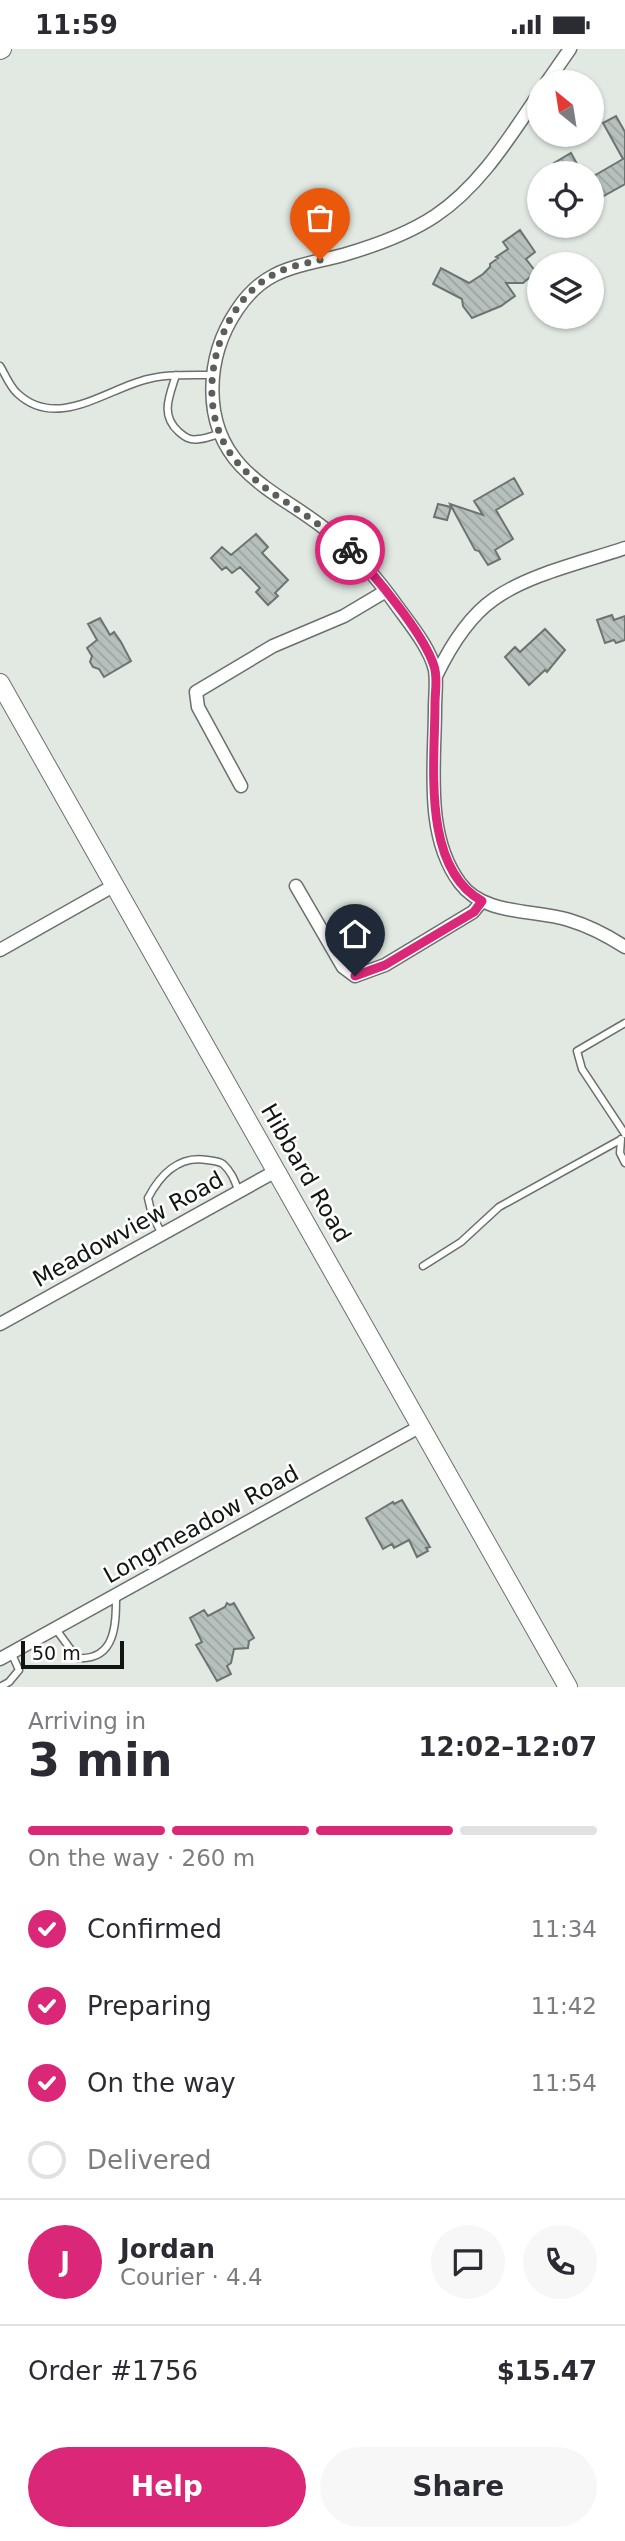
<!DOCTYPE html>
<meta charset="utf-8">
<style>
body{margin:0;font-family:"DejaVu Sans",sans-serif;background:#f7f7f7;color:#2b2b33;height:100vh;display:flex;flex-direction:column;font-size:26px;white-space:nowrap}
*{box-sizing:border-box;margin:0}
p{font-size:23px;color:#7c7c81}
.icon{flex:none;width:38px;height:38px;fill:none;stroke:currentColor;stroke-width:2;stroke-linecap:round;stroke-linejoin:round}
.map{position:relative;height:1638px;overflow:hidden}
.details{display:flex;flex-direction:column;background:#fff;flex:1}
.details>*{flex:none}
.needle{width:46px;rotate:330deg}
.fabs{position:absolute;left:527px;top:21px;display:grid;gap:14px}
.fabs a{display:grid;place-items:center;width:77px;height:77px;border-radius:50%;background:#fff;box-shadow:0 2px 5px #0004;font-size:35px}
.scale{position:absolute;left:21px;bottom:18px;width:103px;box-sizing:border-box;padding-left:7px;border:4px solid #121512;border-top:0;font-size:19px;line-height:24px;white-space:nowrap;color:#121512;-webkit-text-stroke:5px #fff;paint-order:stroke}
.pin{position:absolute;display:grid;place-items:center;width:60px;height:60px;color:#fff;margin:-72px -30px;border-radius:50% 50% 50% 0;rotate:-45deg;box-shadow:0 0 7px #0007}
.pin .icon{rotate:45deg}
.courier{position:absolute;display:grid;place-items:center;width:70px;height:70px;margin:-35px;border:5px solid #db2777;border-radius:50%;background:#fff;color:#222;box-shadow:0 2px 9px #0007}
.summary em{font-style:normal;font-weight:600}
.summary div{display:flex;flex-direction:column-reverse}
.summary{display:flex;align-items:center;justify-content:space-between;height:119px;padding:0 28px}
h1{font-size:46px;font-weight:600;line-height:52px}
.bar{display:grid;grid-template-columns:repeat(4,1fr);gap:10px 7px;align-content:center;height:84px;padding:0 28px}
.bar i{height:9px;border-radius:5px;background:#e1e1e2}
.bar .active{background:#db2777}
.bar p{grid-column:span 4}
.line{display:flex;align-items:center;gap:18px;padding:0 28px;border-top:2px solid #e1e1e2}
.line div{flex:1}
.round{display:grid;place-items:center;flex:none;width:74px;height:74px;border-radius:37px;background:#f7f7f7}
ol{padding:0 28px;list-style:none}
li{display:flex;align-items:center;gap:21px;height:77px}
li p{margin-inline-start:auto}
li .icon{padding:7px;border-radius:50%;background:#db2777;color:#fff;stroke-width:4}
li:last-child{color:#7c7c81}
li i{width:38px;height:38px;border:4px solid #e1e1e2;border-radius:50%}
.button{display:flex;gap:14px;margin-top:auto;padding:14px 28px}
.button a{flex:1;height:80px;border-radius:42px;background:#db2777;color:#fff;font-size:28px;font-weight:600;line-height:80px;text-align:center}
.button a+a{background:#f7f7f7;color:#2b2b33}
.status{display:flex;justify-content:space-between;align-items:center;height:49px;padding:0 35px;background:#fff;direction:ltr}
.status svg{height:19px;fill:currentColor}
.map>svg:first-child{display:block}
.building{fill:url(#building-back-hatch);stroke:#6b7471;stroke-width:2}
.lines{fill:none;stroke-linecap:round;stroke-linejoin:round}
.lane-casing{stroke:#6a716b;stroke-width:9}
.street-casing{stroke:#6a716b;stroke-width:15}
.secondary-casing{stroke:#6a716b;stroke-width:20}
.lane{stroke:#fff;stroke-width:6}
.street{stroke:#fff;stroke-width:12}
.secondary{stroke:#fff;stroke-width:18}
.done{stroke:#5b5f5b;stroke-width:7;stroke-dasharray:0 12.6}
.route{stroke:#db2777;stroke-width:9}
.labels{text-anchor:middle;dominant-baseline:central;stroke-width:5;stroke-linejoin:round;paint-order:stroke}
.street-label{font-size:23px;fill:#121512;stroke:#fff}
</style>
<div class="status"><b>11:59</b><svg viewBox="0 0 49 12"><path d="M0 12V9h3v3zM5 12V6h3v6zM10 12V3h3v9zM15 12V0h3v12zM26 1h20v11H26zM47 4h2v5h-2z"/></svg></div>
<div class="map">
<svg width="625" height="1638" viewBox="0 0 625 1638">
<defs>
<pattern id="building-back-hatch" width="6" height="6" patternUnits="userSpaceOnUse" patternTransform="scale(1.75)"><rect width="6" height="6" fill="#b6c0bd"/><path d="M-1 5l2 2M0 0l6 6M5-1l2 2" fill="none" stroke="#9ba4a1"/></pattern>
</defs>
<rect width="100%" height="100%" fill="#e2e9e3"/>
<path class="building" d="M616,67l9,16v52l-23,13 -2,-3 -8,5v-22l31,-18 -20,-36z
M571,104l11,20h-22l-6,-10z
M520,181l15,22 -9,7 10,13 -13,11h-17l9,13 -14,10 -29,12 -9,-12 -1,-7 -29,-15 8,-16 28,15 14,-9 7,-7v-3l8,-6 -2,-1 12,-8 -5,-7z
M514,429l9,16 -27,16 17,29 -18,11 5,9 -12,6 -9,-14 -4,-1 -25,-46 33,11 -9,-14z
M438,455l13,3 -4,13 -13,-3z
M256,485l12,13 -6,6 26,27 -13,13 3,3 -10,9 -12,-13 4,-4 -20,-21 -8,6 -6,-6 -4,3 -11,-12 11,-11 9,8z
M612,566l2,5 11,-4v24l-9,3 -2,-3 -9,3 -8,-23z
M100,569l10,17 4,-3 7,10 10,19 -27,16 -5,-8 -6,-2 -3,-5 2,-6 -5,-8 10,-8 -9,-16z
M545,580l20,21 -18,22 -2,-2 -16,15 -24,-28 10,-10 5,5z
M402,1451l28,47 -4,1 2,3 -11,6 -8,-17 -15,8 -2,-4 -9,5 -17,-31 27,-16 1,2z
M227,1554l3,2 4,-2 20,35 -5,3 -1,7 -14,1 -3,14 -4,3 4,8 -14,7 -21,-36 6,-3 -12,-24 14,-8 4,6 17,-9z"/>
<g class="lines">
<g class="lane-casing">
<path id="lane" d="M0,317c5,8 10,21 17,27 40,38 89,-4 131,-14 21,-5 43,-4 65,-4
M176,326c-7,22 -16,40 3,57 6,5 11,9 20,7 7,0 14,-4 21,-5
M625,974l-48,28 5,18 43,65
M621,1090l-1,14 5,10
M162,1185l-10,-19 -4,-17c12,-23 31,-43 59,-38 6,1 11,1 16,4 9,8 12,18 16,28
M423,1217l38,-24 38,-35 121,-67
M55,1579l22,30c39,3 39,-34 39,-62
M0,1638l9,-5 10,-12 -8,-18"/>
</g>
<g class="street-casing">
<path id="street" d="M547,33l23,-33
M539,45c-30,44 -59,92 -104,122 -27,18 -61,30 -92,39 -45,12 -78,12 -106,55 -31,46 -36,113 4,156 25,27 61,43 89,67 26,21 48,46 67,73 13,18 33,42 38,64 2,12 0,26 0,38 0,56 -11,127 25,175 24,33 74,26 109,37 20,6 39,16 56,27
M436,627c13,-27 32,-59 58,-77 35,-25 90,-37 131,-51
M241,737l-43,-79 -2,-15 77,-46 71,-30 42,-25
M296,837l47,81 12,9 30,-11 88,-53 9,-11
M0,901l115,-65
M0,1275l276,-153
M0,1610l421,-233"/>
</g>
<g class="secondary-casing">
<path id="secondary" d="M0,1l2,-1
M0,634l568,1004"/>
</g>
<use href="#lane" class="lane"/>
<use href="#street" class="street"/>
<use href="#secondary" class="secondary"/>
</g>
<g class="lines">
<path class="done" d="M320,211c-17,4 -35,7 -51,17 -55,34 -77,127 -36,180 18,24 46,40 71,57 16,11 31,23 46,36"/>
<path class="route" d="M350,501c24,24 74,84 84,116 4,12 1,26 1,37 0,59 -14,164 47,198l-8,11 -89,53 -30,11"/>
</g>
<g class="labels">
<g class="street-label">
<text transform="translate(306 1124) rotate(60)">Hibbard Road</text>
<text transform="translate(128 1180) rotate(-29)">Meadowview Road</text>
<text transform="translate(201 1475) rotate(-29)">Longmeadow Road</text>
</g>
</g>
</svg>
<div class="fabs">
<a><svg class="needle" viewBox="-14 -14 28 28"><path d="M0-13l5 13h-10z" fill="#e53935"/><path d="M0 13l5-13h-10z" fill="#7c7c81"/></svg></a>
<a><svg class="icon" aria-label="locate" viewBox="0 0 24 24"><circle cx="12" cy="12" r="6"/><path d="M12 2v4M12 18v4M2 12h4M18 12h4"/></svg></a>
<a><svg class="icon" aria-label="layers" viewBox="0 0 24 24"><path d="M12 4l9 5-9 5-9-5zM3 14l9 5 9-5"/></svg></a>
</div>
<div class="scale">50 m</div>
<div class="pin" style="left:320px;top:211px;background:#ea580c"><svg class="icon" aria-label="bag" viewBox="0 0 24 24"><path d="M5 8h14l-1 12H6zM9 8a3 3 0 0 1 6 0"/></svg></div>
<div class="pin" style="left:355px;top:927px;background:#1f2937"><svg class="icon" aria-label="home" viewBox="0 0 24 24"><path d="M3 11l9-7 9 7M6 9v11h12V9"/></svg></div>
<div class="courier" style="left:350px;top:501px"><svg class="icon" aria-label="bike" viewBox="0 0 24 24"><circle cx="6" cy="16" r="4"/><circle cx="18" cy="16" r="4"/><path d="M6 16l4-8h5l3 8M10 8l3 8H6M13 5h3"/></svg></div>
</div>
<section class="details">
<div class="summary"><div><h1>3 min</h1><p>Arriving in</p></div><em>12:02–12:07</em></div>
<div class="bar"><i class="active"></i><i class="active"></i><i class="active"></i><i></i><p>On the way · 260 m</p></div>
<ol>
<li><svg class="icon" aria-label="check" viewBox="0 0 24 24"><path d="M5 12l5 5 9-10"/></svg>Confirmed<p>11:34</p></li>
<li><svg class="icon" aria-label="check" viewBox="0 0 24 24"><path d="M5 12l5 5 9-10"/></svg>Preparing<p>11:42</p></li>
<li><svg class="icon" aria-label="check" viewBox="0 0 24 24"><path d="M5 12l5 5 9-10"/></svg>On the way<p>11:54</p></li>
<li><i></i>Delivered</li>
</ol>
<div class="line" style="height:126px"><b class="round" style="background:#db2777;color:#fff">J</b><div><b>Jordan</b><p>Courier · 4.4</p></div><a class="round"><svg class="icon" aria-label="chat" viewBox="0 0 24 24"><path d="M4 5h16v11H9l-5 4z"/></svg></a><a class="round"><svg class="icon" aria-label="phone" viewBox="0 0 24 24"><path d="M5 4h4l2 5-3 2q2 4 5 5l2-3 5 2v4C11 20 4 13 5 4z"/></svg></a></div>
<div class="line" style="height:91px"><div>Order #1756</div><b>$15.47</b></div>
<div class="button"><a>Help</a><a>Share</a></div>
</section>
